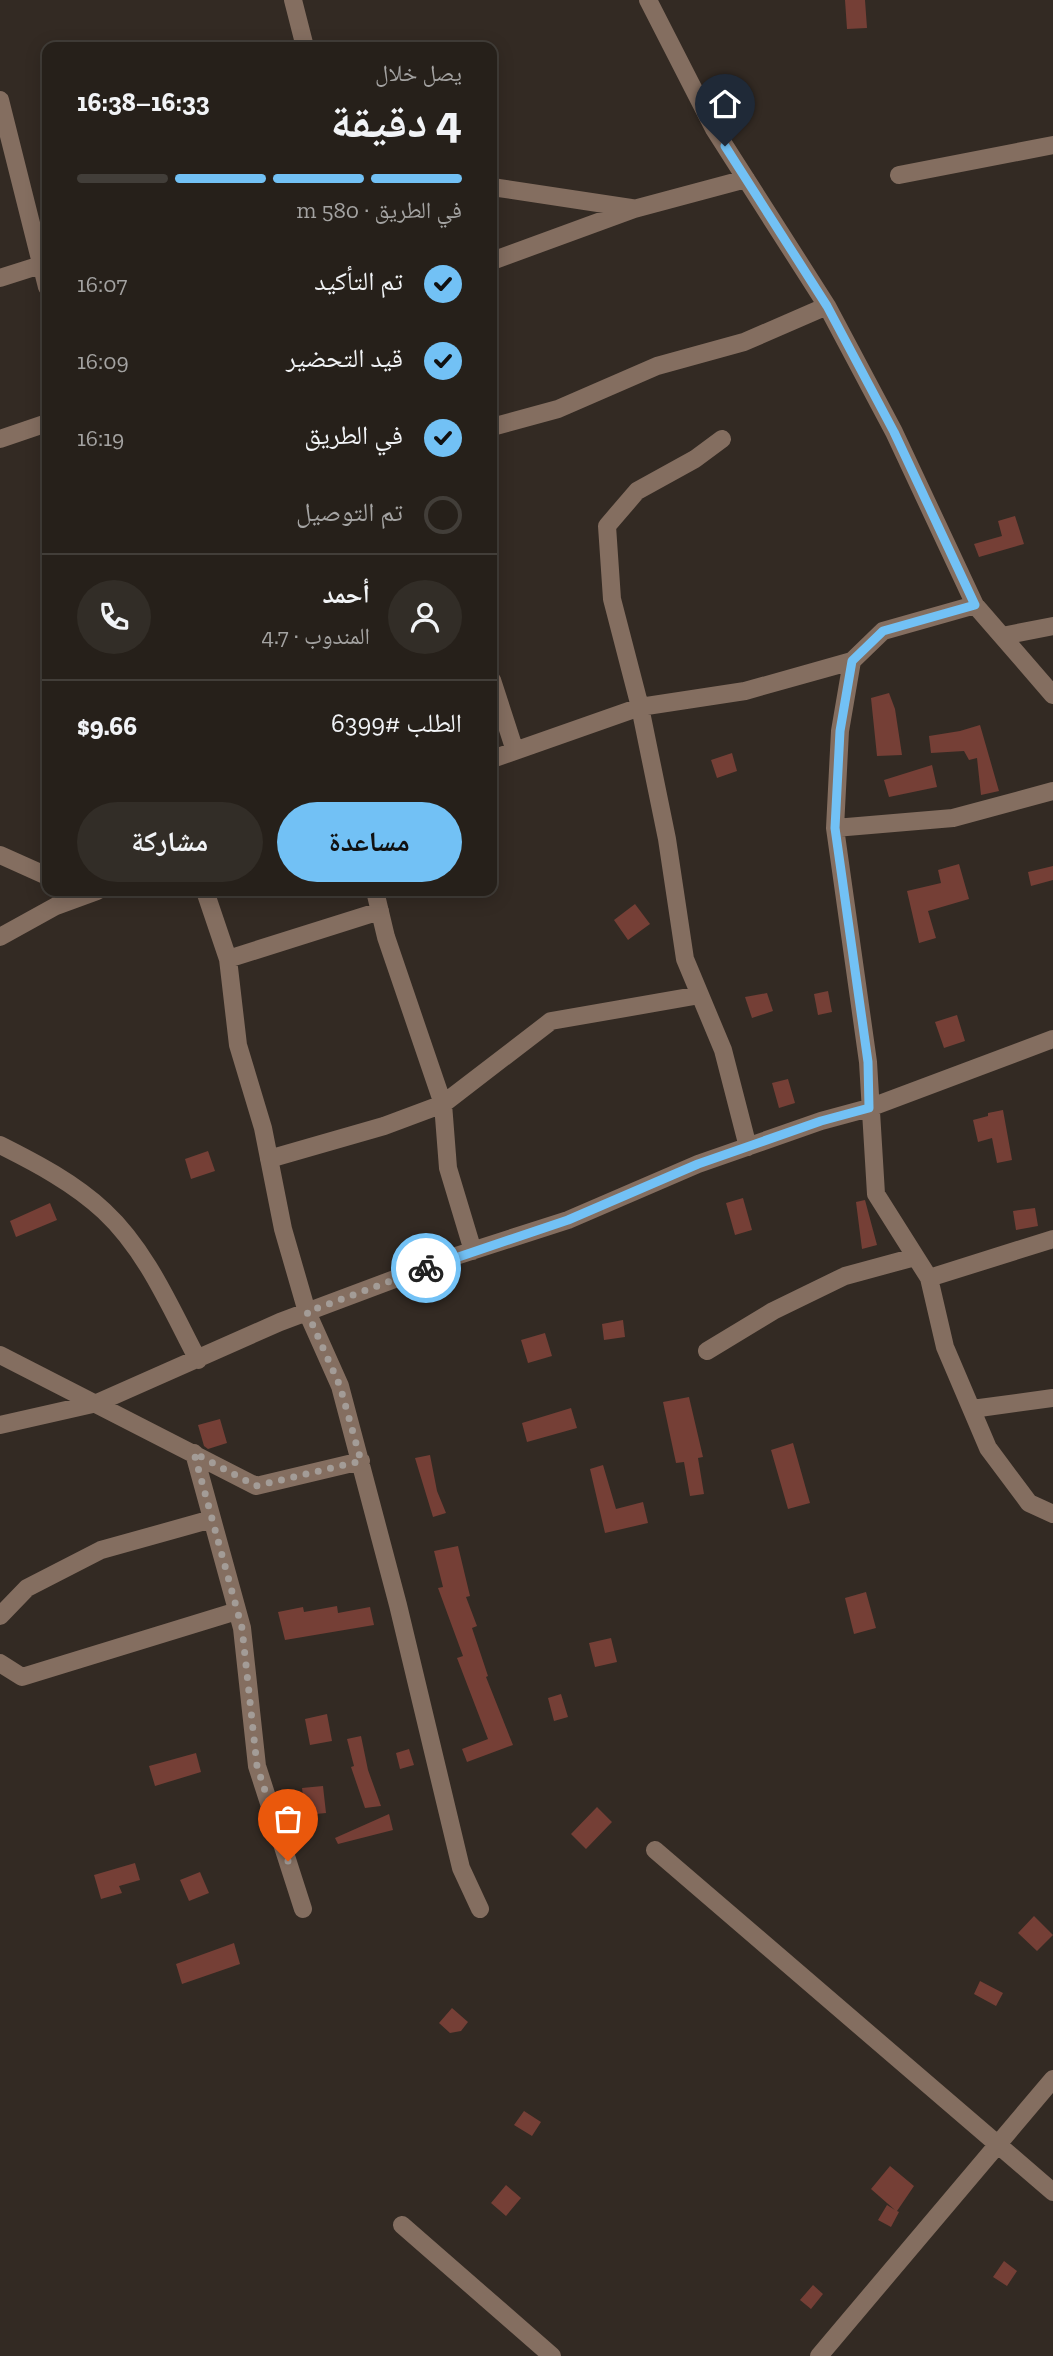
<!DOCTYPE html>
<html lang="ar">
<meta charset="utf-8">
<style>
body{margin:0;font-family:"Zilla Slab","Noto Naskh Arabic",serif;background:#322d27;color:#f1f3f6;direction:rtl;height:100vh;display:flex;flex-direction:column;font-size:26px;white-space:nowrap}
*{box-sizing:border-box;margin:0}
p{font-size:23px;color:#a4a3a2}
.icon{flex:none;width:38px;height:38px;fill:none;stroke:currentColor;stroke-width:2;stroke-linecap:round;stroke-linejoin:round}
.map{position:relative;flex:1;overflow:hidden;direction:ltr}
.details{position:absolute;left:42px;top:42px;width:455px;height:854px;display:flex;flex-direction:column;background:#26201a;border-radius:14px;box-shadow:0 4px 18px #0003,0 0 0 2px #423e39;direction:rtl}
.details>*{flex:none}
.pin{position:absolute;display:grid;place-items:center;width:60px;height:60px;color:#fff;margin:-72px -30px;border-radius:50% 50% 50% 0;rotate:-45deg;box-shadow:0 0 7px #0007}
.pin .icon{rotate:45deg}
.courier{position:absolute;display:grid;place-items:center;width:70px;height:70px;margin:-35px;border:5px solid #72c1f5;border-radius:50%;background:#fff;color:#222;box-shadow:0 2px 9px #0007}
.summary em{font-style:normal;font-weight:700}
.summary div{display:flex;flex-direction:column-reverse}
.summary{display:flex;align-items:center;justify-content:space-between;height:119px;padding:0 35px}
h1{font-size:46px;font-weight:700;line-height:52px}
.bar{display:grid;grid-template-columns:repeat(4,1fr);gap:10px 7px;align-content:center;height:84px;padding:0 35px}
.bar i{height:9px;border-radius:5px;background:#423e39}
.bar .active{background:#72c1f5}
.bar p{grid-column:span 4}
.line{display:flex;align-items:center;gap:18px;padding:0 35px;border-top:2px solid #423e39}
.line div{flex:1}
.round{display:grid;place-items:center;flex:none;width:74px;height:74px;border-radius:37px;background:#322d27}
ol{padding:0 35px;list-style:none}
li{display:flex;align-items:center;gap:21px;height:77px}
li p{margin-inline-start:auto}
li .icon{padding:7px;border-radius:50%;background:#72c1f5;color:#111;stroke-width:4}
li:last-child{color:#a4a3a2}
li i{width:38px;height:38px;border:4px solid #423e39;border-radius:50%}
.action{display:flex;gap:14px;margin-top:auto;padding:14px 35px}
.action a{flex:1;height:80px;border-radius:42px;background:#72c1f5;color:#111;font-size:28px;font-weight:700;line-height:80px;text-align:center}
.action a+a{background:#322d27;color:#f1f3f6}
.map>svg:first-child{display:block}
.building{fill:#753f36}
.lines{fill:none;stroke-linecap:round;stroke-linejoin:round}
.minor{stroke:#846e60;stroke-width:18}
.done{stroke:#a39c97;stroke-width:7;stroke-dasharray:0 12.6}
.route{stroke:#72c1f5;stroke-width:9}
</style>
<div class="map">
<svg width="1053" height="2356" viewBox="0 0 1053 2356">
<rect width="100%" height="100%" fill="#332a23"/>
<path class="building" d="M845,0h20l2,28 -20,1z
M1015,516l9,28 -45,13 -5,-13 28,-8 -4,-15z
M889,693l6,16 7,46 -25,1 -6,-58z
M980,725l19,66 -18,4 -4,-37 -8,2 -5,-9 -33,2 -2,-17 31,-5z
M732,753l5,18 -20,7 -6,-18z
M932,765l5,22 -48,10 -5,-17z
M959,864l10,35 -41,12 8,27 -17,5 -12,-52 34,-8 -3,-13z
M1053,866v14l-22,6 -3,-14z
M635,904l15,20 -22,16 -14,-20z
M828,991l4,21 -14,3 -4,-21z
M767,993l6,18 -21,7 -7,-21z
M957,1015l8,26 -21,7 -9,-26z
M788,1079l7,24 -16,5 -7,-25z
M1003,1110l9,50 -15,3 -5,-25 -14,4 -5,-22 15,-4v-3z
M208,1151l7,20 -24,8 -6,-20z
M743,1198l9,32 -17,5 -9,-32z
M865,1200l12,45 -15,4 -6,-47z
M50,1203l7,17 -41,17 -6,-16z
M1035,1208l3,18 -22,4 -3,-19z
M623,1320l2,17 -21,3 -2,-16z
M545,1333l7,23 -24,7 -7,-23z
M689,1397l14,60 -5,1 6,36 -14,2 -6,-34 -8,1 -13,-61z
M571,1408l6,20 -50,14 -5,-19z
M220,1419l7,24 -19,6 -4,-3 -6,-21z
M793,1443l17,60 -22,6 -17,-59z
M430,1455l7,36 9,22 -13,4 -18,-59z
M603,1465l13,44 27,-7 5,21 -43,10 -15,-64z
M458,1546l12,50 -4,1 11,29 -5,2 16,48 -2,1 27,68 -46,17 -5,-13 26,-10 -31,-81 6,-2 -25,-68 5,-1 -9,-36z
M866,1592l10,36 -22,6 -9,-36z
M337,1606l1,7 32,-6 4,18 -89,15 -7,-28 25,-5 1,5z
M611,1638l6,24 -22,5 -6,-24z
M561,1694l7,23 -14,4 -6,-23z
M327,1714l5,27 -22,4 -5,-26z
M361,1736l7,34 13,36 -16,2 -14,-41 3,-1 -7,-27z
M409,1749l5,16 -14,4 -4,-16z
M196,1753l5,19 -46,14 -6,-20z
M323,1786l3,27 -21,2 -3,-27z
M597,1807l15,15 -26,27 -15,-15z
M389,1814l4,16 -55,14 -3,-6z
M135,1863l5,17 -21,6 3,7 -21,6 -7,-24z
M200,1872l9,21 -20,8 -9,-21z
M1034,1916l19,19 -16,16 -19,-18z
M234,1943l6,21 -58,20 -6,-20z
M980,1981l23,12 -7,13 -22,-12z
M452,2008l16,14 -7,9 -11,2 -11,-10z
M524,2111l17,11 -9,14 -18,-11z
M890,2166l24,20 -17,25 2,1 -8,15 -13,-7 9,-15 8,5 -24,-21z
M506,2185l15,13 -15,18 -15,-13z
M1004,2261l13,10 -10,15 -14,-9z
M813,2285l10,9 -12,15 -11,-9z"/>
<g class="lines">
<path class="minor" d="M293,0l12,47
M648,0l66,129 113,177 67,126 81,173 78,90
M0,100l47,187
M899,175l154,-30
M492,187l139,21
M492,261l142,-52 112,-30
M0,278l47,-15
M492,427l66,-18 99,-43 87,-24 83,-36
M0,439l47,-16
M722,439l-27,20 -58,32 -30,35 5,73 28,108 27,132 18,120 38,91 25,97
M975,605l-92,26 -31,30 -12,70 -5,97 33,234 8,132 53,84 16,69 43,101 41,55 24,11
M1002,636l51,-10
M492,680l23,71
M492,759l148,-52 105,-16 107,-30
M835,828l118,-10 100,-27
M0,855l47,21
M205,891l23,68 10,86 25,83 20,101 24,83 33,74 58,219 63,263 19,41
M375,891l11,46 57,167 5,64 25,83
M0,937l56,-31 41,-15
M228,959l152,-48
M0,1145c36,18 74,38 104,66 43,40 67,98 94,149
M269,1159l115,-33 59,-22 108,-83 149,-26
M929,1278l124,-39
M707,1351l66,-40 72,-35 70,-19
M0,1355l256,131 105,-25
M972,1409l81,-11
M0,1425l97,-22 183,-81 176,-66 112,-36 130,-56 123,-43 48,-13 184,-69
M194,1453l48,175 15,138 46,143
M0,1616l27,-28 74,-38 111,-31
M0,1663l22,14 215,-66
M655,1850l398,342
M402,2225l150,131
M819,2356l234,-277"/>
</g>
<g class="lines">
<path class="done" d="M288,1861l-31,-95 -15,-138 -48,-175 62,33 105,-25 -21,-75 -33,-74 119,-44"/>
<path class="route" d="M426,1268l142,-48 130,-56 123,-43 48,-13 -1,-46 -33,-234 5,-97 12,-70 31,-30 92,-26 -81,-173 -67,-126 -102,-160"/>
</g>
</svg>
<div class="pin" style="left:288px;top:1861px;background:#ea580c"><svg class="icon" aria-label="bag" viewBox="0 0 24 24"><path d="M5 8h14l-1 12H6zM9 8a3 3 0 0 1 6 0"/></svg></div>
<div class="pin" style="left:725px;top:146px;background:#1f2937"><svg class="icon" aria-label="home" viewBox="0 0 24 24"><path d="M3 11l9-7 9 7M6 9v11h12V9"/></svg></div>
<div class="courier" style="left:426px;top:1268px"><svg class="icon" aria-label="bike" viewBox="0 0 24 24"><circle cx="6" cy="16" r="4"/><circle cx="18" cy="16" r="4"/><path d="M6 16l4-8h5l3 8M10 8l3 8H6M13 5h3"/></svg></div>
<section class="details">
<div class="summary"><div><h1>4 دقيقة</h1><p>يصل خلال</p></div><em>16:33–16:38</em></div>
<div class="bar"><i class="active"></i><i class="active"></i><i class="active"></i><i></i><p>في الطريق · 580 m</p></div>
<ol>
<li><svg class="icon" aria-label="check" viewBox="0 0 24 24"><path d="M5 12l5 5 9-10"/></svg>تم التأكيد<p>16:07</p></li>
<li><svg class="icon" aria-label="check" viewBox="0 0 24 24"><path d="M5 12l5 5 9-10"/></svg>قيد التحضير<p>16:09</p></li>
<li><svg class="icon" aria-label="check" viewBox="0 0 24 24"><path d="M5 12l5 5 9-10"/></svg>في الطريق<p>16:19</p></li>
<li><i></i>تم التوصيل</li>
</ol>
<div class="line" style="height:126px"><a class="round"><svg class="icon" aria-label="person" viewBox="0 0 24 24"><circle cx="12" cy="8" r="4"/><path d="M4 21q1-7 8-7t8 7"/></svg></a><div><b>أحمد</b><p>المندوب · 4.7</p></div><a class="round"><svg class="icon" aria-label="phone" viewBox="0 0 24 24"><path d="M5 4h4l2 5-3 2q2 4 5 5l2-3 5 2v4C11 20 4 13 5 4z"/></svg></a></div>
<div class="line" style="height:91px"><div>الطلب #6399</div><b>$9.66</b></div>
<div class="action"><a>مساعدة</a><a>مشاركة</a></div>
</section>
</div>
